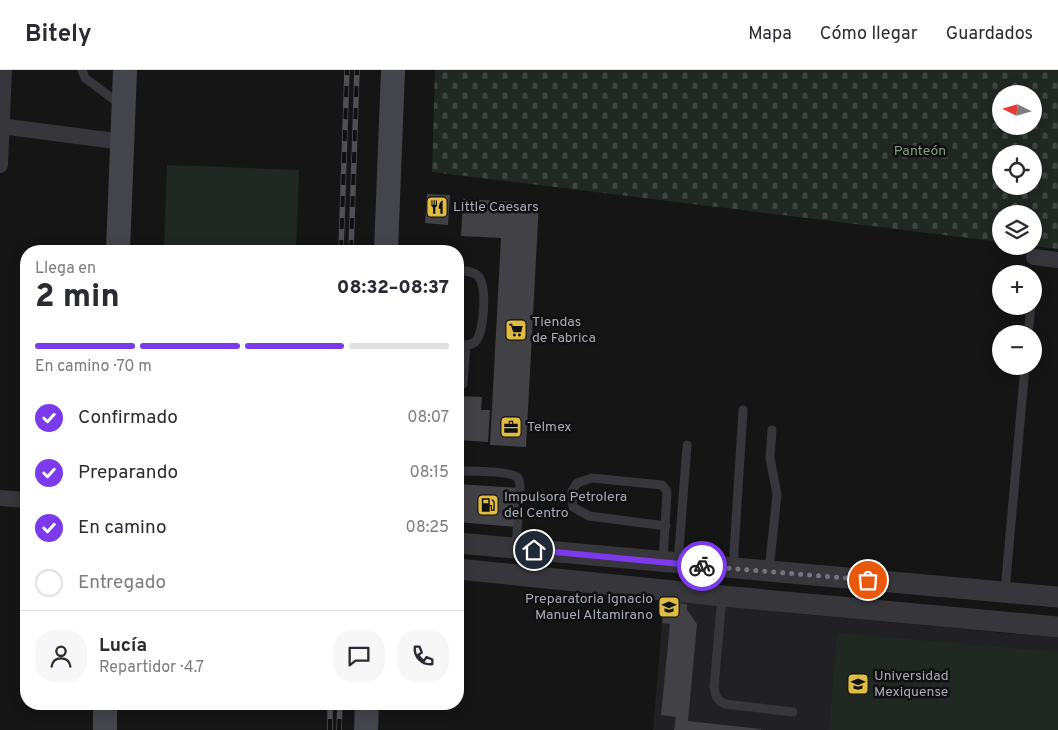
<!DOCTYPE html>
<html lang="es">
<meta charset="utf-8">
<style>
body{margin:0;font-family:Overpass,sans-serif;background:#f7f7f7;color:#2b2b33;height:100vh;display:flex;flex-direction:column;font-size:19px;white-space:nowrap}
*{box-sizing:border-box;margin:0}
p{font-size:16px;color:#7c7c81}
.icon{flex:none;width:28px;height:28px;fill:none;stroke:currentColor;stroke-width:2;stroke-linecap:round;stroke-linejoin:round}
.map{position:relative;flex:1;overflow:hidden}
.panel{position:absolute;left:20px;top:175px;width:444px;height:465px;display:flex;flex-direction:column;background:#fff;border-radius:20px;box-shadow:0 2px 12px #0003}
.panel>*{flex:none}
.needle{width:32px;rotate:275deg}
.buttons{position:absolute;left:992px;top:15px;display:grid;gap:10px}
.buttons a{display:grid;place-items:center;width:50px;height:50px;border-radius:50%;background:#fff;box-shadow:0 2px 12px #0003;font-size:25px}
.pin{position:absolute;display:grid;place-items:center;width:42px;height:42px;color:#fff;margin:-21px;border:2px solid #fff;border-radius:50%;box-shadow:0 1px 5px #0007}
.courier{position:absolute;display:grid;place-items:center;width:50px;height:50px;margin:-25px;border:4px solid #7c3aed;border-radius:50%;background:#fff;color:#222;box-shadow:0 1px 6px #0007}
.headline em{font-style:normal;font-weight:800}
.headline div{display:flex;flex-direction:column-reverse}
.headline{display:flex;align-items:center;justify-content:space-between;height:85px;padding:0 15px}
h1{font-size:32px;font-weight:800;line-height:38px}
.bar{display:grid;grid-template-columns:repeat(4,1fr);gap:8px 5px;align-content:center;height:60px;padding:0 15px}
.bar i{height:6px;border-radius:4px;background:#e1e1e2}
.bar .active{background:#7c3aed}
.bar p{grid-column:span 4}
.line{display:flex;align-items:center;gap:12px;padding:0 15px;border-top:1px solid #e1e1e2}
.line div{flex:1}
.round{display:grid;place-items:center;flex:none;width:52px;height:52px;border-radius:20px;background:#f7f7f7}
ol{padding:0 15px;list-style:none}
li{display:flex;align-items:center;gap:15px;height:55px}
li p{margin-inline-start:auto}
li .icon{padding:5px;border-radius:50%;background:#7c3aed;color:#fff;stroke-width:4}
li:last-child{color:#7c7c81}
li i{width:28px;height:28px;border:2px solid #e1e1e2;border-radius:50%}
header{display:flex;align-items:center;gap:30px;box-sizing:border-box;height:70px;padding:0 25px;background:#fff;border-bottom:1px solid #e1e1e2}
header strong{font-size:24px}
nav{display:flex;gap:28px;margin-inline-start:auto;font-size:18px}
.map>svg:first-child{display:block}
.built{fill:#212123}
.cemetery{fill:url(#cemetery-stones);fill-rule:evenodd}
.pitch{fill:#212823}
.building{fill:#424246}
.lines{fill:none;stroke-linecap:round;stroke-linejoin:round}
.service{stroke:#36363b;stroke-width:9}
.minor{stroke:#36363b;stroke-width:16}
.tertiary{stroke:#36363b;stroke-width:21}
.secondary{stroke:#44454b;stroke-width:24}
.rail-casing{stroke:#4f5056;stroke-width:5.5}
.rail{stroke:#101011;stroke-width:4;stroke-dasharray:11;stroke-linecap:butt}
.done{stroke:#75767d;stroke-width:5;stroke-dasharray:0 9}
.route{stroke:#7c3aed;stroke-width:6}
.labels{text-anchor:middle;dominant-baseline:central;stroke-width:5;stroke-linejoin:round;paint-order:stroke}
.park-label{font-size:14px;fill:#819e86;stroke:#101011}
.poi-label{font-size:14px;fill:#a8abb5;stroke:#101011;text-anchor:start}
</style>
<header>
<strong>Bitely</strong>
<nav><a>Mapa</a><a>Cómo llegar</a><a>Guardados</a></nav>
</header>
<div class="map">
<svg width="1058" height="660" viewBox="0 0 1058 660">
<defs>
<pattern id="cemetery-stones" width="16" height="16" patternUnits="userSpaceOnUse" patternTransform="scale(1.25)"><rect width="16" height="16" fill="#212823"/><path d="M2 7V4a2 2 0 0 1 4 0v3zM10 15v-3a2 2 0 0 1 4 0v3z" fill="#3e4441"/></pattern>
</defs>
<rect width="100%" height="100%" fill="#151516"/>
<path class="built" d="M664,531l394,37v92h-405z"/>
<path class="cemetery" d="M435,0h623v179l-24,-3v-32h-33v28l-569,-70zM1001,24h33v32h-33zM1001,84h33v32h-33z"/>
<path class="pitch" d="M167,95l132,5 -3,81h-132z
M837,563l221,19v78h-229z"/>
<path class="building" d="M427,124l23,1 -2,30 -23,-2z
M463,129l76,4 -13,244 -36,-2 11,-207 -40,-2z
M458,326l24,1 -1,13h9l-2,32 -30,-2z
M458,414l61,4 -2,39 -59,-5z
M664,532l23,2v6l10,14 -9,97 73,8v1h-87l2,-13 -15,-2 9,-91 -8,-1z"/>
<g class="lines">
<path class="service" d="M82,0l3,8 35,26
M458,200c7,1 16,1 21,7 8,10 5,55 -3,64 -5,5 -12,4 -18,4
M1028,264l3,-28
M463,314l3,-38
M458,401c11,0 51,0 59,6 3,3 3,7 3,11l-4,60
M663,491l4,-70 -5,-6 -70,-7 -15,5 -5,8 1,16 16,9 77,10
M678,493l9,-118
M733,498l10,-158
M769,501l8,-77 -7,-36 2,-28
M1005,521l20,-225
M722,527l-8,90c1,8 3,14 11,17l68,8"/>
<path class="minor" d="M0,56l123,16
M0,95l4,-95
M1034,187l24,3
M0,428l26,2"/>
<path class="tertiary" d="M458,473l600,54
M458,499l264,27 336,31"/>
<path class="secondary" d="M118,181l7,-181
M386,181l7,-181
M105,660v-26
M366,660l1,-26"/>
<g class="rail-casing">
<path id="rail" d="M341,181l6,-181
M351,181l6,-181
M330,660v-26
M339,660l1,-26"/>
</g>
<use href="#rail" class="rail"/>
</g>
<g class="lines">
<path class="done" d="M702,496l166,14"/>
<path class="route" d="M534,480l168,16"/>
</g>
<defs>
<g id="restaurant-square" transform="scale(1.125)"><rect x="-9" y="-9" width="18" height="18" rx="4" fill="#e0bc43" stroke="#101011"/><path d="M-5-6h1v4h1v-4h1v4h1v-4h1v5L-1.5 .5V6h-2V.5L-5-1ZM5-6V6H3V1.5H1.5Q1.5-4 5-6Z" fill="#111"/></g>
<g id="supermarket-square" transform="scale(1.125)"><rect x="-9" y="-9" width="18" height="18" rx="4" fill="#e0bc43" stroke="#101011"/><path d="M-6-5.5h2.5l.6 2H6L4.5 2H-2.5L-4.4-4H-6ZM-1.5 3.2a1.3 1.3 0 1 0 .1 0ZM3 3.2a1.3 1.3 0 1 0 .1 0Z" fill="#111"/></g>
<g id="office-square" transform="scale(1.125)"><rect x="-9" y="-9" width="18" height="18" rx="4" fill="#e0bc43" stroke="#101011"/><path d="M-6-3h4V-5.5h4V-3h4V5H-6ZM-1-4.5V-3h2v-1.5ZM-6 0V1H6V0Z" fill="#111"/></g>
<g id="fuel-square" transform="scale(1.125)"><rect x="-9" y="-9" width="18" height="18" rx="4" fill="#e0bc43" stroke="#101011"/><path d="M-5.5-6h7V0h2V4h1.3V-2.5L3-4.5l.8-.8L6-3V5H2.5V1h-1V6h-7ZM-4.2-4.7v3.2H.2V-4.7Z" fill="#111"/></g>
<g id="school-square" transform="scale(1.125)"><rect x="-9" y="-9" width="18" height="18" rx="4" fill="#e0bc43" stroke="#101011"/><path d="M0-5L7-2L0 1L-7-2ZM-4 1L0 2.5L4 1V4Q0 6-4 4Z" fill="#111"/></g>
<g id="university-square" transform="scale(1.125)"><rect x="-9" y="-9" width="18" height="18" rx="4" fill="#e0bc43" stroke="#101011"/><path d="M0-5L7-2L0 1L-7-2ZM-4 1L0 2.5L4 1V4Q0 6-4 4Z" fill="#111"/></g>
</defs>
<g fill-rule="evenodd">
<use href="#restaurant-square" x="437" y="137"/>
<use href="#supermarket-square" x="516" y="260"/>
<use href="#office-square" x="511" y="357"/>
<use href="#fuel-square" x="488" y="435"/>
<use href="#school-square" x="669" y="537"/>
<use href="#university-square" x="858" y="614"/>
</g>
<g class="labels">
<g class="park-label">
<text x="920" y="81">Panteón</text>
</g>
<g class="poi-label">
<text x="453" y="137">Little Caesars</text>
<text x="532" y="252">Tiendas<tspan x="532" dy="16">de Fabrica</tspan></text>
<text x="527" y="357">Telmex</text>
<text x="504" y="427">Impulsora Petrolera<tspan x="504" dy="16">del Centro</tspan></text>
<text x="653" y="529" text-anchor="end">Preparatoria Ignacio<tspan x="653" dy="16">Manuel Altamirano</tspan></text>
<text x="874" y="606">Universidad<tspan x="874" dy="16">Mexiquense</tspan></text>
</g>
</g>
</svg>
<div class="buttons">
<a><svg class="needle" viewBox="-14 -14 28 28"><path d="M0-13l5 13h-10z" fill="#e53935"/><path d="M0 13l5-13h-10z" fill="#7c7c81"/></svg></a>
<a><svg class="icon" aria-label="locate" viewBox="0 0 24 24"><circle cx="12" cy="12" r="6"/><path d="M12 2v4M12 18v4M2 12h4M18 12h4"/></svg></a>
<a><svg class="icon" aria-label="layers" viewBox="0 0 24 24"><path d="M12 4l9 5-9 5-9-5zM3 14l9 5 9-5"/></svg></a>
<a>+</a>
<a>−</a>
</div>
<div class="pin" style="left:868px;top:510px;background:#ea580c"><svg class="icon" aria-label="bag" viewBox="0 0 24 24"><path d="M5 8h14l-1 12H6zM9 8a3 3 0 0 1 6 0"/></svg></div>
<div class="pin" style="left:534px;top:480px;background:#1f2937"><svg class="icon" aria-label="home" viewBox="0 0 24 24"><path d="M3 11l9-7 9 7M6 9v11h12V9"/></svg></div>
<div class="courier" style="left:702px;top:496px"><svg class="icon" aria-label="bike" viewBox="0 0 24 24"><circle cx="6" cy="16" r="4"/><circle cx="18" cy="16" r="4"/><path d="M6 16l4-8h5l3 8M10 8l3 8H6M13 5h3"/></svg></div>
<section class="panel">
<div class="headline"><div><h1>2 min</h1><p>Llega en</p></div><em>08:32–08:37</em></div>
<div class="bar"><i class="active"></i><i class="active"></i><i class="active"></i><i></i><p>En camino · 70 m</p></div>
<ol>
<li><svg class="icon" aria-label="check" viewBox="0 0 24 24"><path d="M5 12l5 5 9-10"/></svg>Confirmado<p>08:07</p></li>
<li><svg class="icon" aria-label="check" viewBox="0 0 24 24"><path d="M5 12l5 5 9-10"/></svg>Preparando<p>08:15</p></li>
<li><svg class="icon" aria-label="check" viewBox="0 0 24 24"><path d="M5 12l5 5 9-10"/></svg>En camino<p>08:25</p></li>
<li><i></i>Entregado</li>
</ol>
<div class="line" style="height:90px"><a class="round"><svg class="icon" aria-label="person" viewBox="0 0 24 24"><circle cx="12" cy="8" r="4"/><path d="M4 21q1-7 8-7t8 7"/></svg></a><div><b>Lucía</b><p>Repartidor · 4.7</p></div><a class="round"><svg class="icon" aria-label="chat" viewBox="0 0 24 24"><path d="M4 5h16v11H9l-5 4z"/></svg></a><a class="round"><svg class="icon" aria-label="phone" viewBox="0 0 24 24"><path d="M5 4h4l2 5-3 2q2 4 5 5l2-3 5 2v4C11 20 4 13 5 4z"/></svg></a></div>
</section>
</div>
